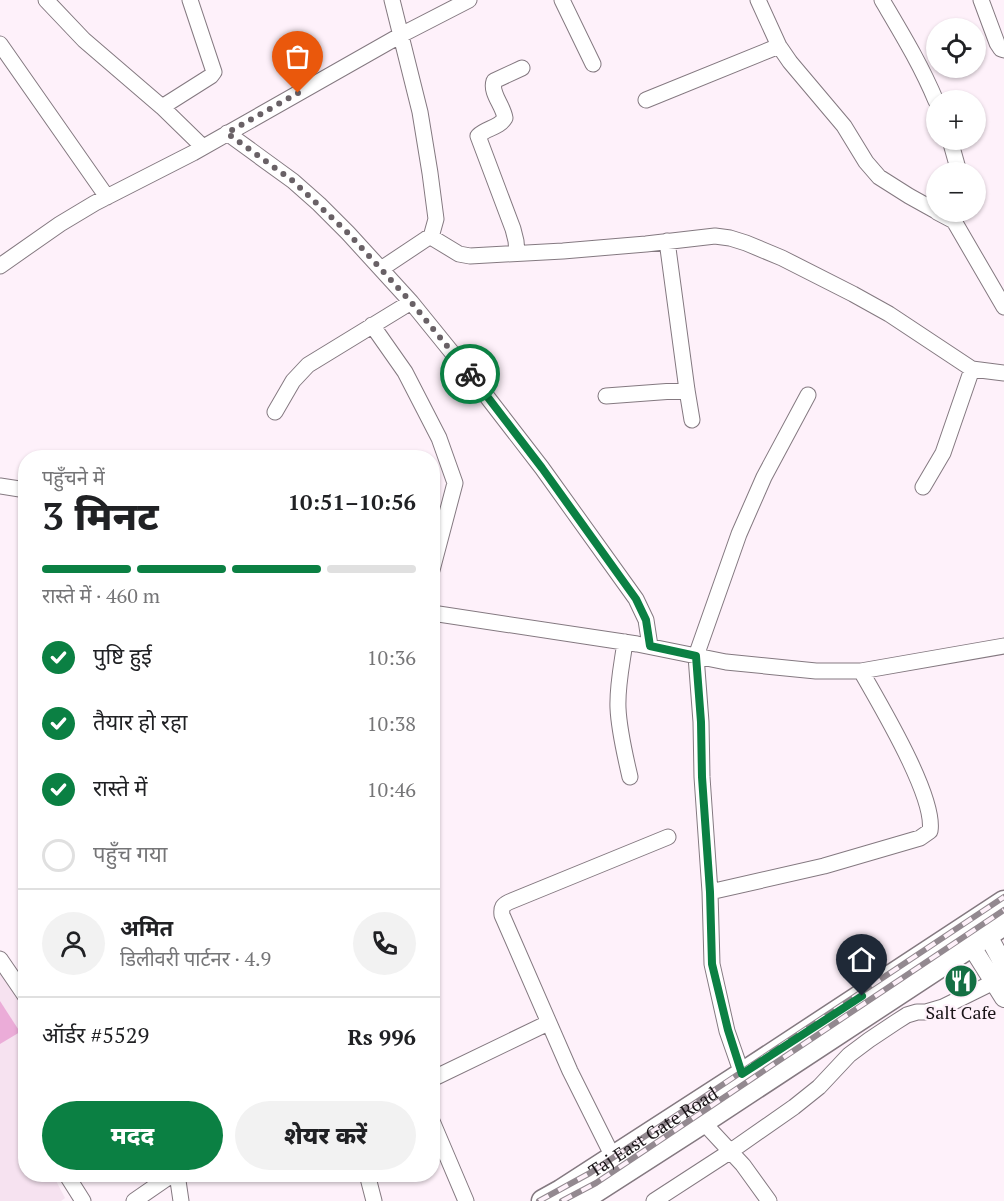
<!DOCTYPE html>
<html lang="hi">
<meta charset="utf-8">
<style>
body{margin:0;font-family:"PT Serif","Noto Sans Devanagari",serif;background:#f2f2f2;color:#202124;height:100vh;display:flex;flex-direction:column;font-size:22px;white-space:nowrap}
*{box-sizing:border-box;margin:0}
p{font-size:20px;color:#757577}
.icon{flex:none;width:33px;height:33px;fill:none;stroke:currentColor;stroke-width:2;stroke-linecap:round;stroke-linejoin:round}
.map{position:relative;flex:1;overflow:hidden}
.panel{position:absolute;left:18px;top:450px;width:422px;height:732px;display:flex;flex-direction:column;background:#fff;border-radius:24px;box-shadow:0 2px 4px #0004}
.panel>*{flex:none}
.controls{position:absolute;left:926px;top:18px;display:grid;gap:12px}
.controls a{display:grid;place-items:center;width:60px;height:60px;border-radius:50%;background:#fff;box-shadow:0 2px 4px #0004;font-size:30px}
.pin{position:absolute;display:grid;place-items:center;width:51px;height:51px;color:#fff;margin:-62px -26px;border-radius:50% 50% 50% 0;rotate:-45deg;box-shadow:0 0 6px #0007}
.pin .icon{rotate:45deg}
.courier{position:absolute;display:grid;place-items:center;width:60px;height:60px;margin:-30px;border:4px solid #0b8043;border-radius:50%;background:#fff;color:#222;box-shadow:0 2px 8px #0007}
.overview em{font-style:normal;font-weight:800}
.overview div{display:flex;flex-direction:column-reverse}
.overview{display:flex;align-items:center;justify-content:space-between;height:102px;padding:0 24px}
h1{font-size:39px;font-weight:800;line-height:45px}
.bar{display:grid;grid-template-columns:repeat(4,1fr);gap:9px 6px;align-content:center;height:72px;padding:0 24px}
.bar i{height:8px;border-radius:4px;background:#e0e0e0}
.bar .selected{background:#0b8043}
.bar p{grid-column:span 4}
.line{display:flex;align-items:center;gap:15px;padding:0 24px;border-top:2px solid #e0e0e0}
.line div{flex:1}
.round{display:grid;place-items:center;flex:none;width:63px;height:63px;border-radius:32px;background:#f2f2f2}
ol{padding:0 24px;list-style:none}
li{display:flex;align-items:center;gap:18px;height:66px}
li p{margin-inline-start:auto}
li .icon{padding:6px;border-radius:50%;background:#0b8043;color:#fff;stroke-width:4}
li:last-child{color:#757577}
li i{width:33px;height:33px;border:3px solid #e0e0e0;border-radius:50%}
.button{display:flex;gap:12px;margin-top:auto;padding:12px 24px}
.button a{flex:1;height:69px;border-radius:36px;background:#0b8043;color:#fff;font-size:24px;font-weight:800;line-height:69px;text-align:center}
.button a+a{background:#f2f2f2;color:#202124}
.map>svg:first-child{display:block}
.built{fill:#f6e2f0}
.green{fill:#ebacd8}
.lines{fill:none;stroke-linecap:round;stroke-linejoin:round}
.minor-casing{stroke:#847980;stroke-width:17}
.tertiary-casing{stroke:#847980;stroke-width:20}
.primary-casing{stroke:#847980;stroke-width:25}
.minor{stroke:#fff;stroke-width:15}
.tertiary{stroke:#fff;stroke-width:18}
.primary{stroke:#fff;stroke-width:22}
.rail-casing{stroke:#938990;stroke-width:6}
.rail{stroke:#fef1fa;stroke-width:4;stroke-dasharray:11;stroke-linecap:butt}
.done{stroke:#696166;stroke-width:6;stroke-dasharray:0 10.8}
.route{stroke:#0b8043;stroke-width:8}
.labels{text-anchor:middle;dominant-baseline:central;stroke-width:4.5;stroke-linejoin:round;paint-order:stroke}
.poi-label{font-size:18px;fill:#191417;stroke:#fef1fa}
.street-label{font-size:18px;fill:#191417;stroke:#fef1fa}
</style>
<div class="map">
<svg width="1004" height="1201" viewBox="0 0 1004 1201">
<rect width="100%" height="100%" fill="#fef1fa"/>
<path class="built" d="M0,970l25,39 1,165 27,1 12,23 -4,3h-61z"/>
<path class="green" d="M0,1001l20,31 -20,12z"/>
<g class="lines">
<g class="minor-casing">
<path id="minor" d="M46,0l38,40 78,67 41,40
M392,0l28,112 10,61 6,46 -5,18
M562,0l31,64
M758,0l21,46 11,16 54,64 22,36 13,15 30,19 27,15
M882,0c20,34 39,65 54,101
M981,0l16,43 4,6 3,1
M0,44l107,153
M646,100l133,-54
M162,107l49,-31 3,-4 -24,-72
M227,133l66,48 26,23 29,29 63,69 60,74 71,92 94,131 10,21 4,26
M950,140l9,32
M937,212l17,9 50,86
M667,241l20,149 5,30
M517,253l-1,-12 -3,-12 -35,-93c8,-8 21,-8 27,-18 -2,-13 -15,-25 -11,-37l28,-13
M0,266l60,-42 35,-21 98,-50 208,-118 68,-35
M381,269l45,-30 5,-2 28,17 11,2 93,-5 83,-7 69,-8 15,2 16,5 36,15 71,36 36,20 83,55 32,4
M372,325l33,47 34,66 16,45 -23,87
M606,396l81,-6
M275,412l18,-31 15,-16 103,-63
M0,486l26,4
M923,487l20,-34 29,-84
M432,613l205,31 89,18 90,9h45l143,-25
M625,642c-3,22 -8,44 -7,66 1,23 7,47 12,69
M710,892l114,-26 96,-28 10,-7c6,-34 -51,-128 -69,-160
M0,959l26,38
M742,1074l-15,-43 -15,-67 -2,-72 -8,-115 -1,-55 -5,-66 43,-122 25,-57 44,-82
M432,1079l116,-56
M432,1121l34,80
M703,1122l40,43 26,36
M613,1157l-43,-86 -68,-156c-1,-8 1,-10 7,-13l159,-65
M66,1174l17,27
M177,1174l4,27
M367,1174l7,27
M134,1201l39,-27
M654,1201l77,-50 63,-44 25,-20 30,-32 20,-15 27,-18 11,-7 10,-3h9l17,-5 61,-30"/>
</g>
<g class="tertiary-casing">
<path id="tertiary" d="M981,923l23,42
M965,936l39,62"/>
</g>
<g class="primary-casing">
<g id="primary">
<path id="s1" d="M543,1201l18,-10 181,-117 262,-172"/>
<path d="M580,1201l123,-79 301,-198"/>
</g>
</g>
<use href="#minor" class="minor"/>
<use href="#tertiary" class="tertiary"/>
<use href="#primary" class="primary"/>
<g class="rail-casing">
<path id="rail" d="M539,1201l51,-28 414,-276
M562,1201l34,-18 408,-273"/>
</g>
<use href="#rail" class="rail"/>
</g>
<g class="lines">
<path class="done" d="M298,93l-71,40 66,48 55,52 63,69 59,72"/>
<path class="route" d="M470,374l72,94 94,131 10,21 4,26 46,10 5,66 1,55 8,115 2,72 16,66 14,44 120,-78"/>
</g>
<defs>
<g id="restaurant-disc" transform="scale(1.725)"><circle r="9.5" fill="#146f43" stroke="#fef1fa"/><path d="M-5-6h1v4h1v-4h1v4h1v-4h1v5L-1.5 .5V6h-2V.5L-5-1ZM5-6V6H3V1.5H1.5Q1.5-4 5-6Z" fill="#fff"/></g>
</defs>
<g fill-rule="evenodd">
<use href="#restaurant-disc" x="961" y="981"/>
</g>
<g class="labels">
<g class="poi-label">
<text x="961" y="1012">Salt Cafe</text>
</g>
<g class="street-label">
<text stroke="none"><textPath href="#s1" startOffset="130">Taj East Gate Road</textPath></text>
</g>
</g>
</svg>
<div class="controls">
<a><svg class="icon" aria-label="locate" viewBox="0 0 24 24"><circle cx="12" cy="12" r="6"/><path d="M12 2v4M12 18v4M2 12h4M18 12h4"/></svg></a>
<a>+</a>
<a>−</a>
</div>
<div class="pin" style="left:298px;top:93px;background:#ea580c"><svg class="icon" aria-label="bag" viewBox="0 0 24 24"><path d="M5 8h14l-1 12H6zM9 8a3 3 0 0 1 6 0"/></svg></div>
<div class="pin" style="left:862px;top:996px;background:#1f2937"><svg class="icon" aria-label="home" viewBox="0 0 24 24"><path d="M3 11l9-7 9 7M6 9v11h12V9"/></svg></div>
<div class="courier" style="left:470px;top:374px"><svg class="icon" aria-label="bike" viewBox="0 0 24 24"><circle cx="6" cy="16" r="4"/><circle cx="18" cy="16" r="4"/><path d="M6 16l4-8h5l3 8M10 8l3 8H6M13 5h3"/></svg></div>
<section class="panel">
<div class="overview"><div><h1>3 मिनट</h1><p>पहुँचने में</p></div><em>10:51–10:56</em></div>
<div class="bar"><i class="selected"></i><i class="selected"></i><i class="selected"></i><i></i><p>रास्ते में · 460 m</p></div>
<ol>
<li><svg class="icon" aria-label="check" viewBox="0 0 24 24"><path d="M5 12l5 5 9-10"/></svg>पुष्टि हुई<p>10:36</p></li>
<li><svg class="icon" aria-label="check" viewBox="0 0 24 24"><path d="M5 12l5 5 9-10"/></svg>तैयार हो रहा<p>10:38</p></li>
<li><svg class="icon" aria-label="check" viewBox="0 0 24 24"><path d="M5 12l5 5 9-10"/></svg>रास्ते में<p>10:46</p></li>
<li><i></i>पहुँच गया</li>
</ol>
<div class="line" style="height:108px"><a class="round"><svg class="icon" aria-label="person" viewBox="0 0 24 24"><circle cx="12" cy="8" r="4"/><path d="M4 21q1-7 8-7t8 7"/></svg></a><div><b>अमित</b><p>डिलीवरी पार्टनर · 4.9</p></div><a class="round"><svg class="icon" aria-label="phone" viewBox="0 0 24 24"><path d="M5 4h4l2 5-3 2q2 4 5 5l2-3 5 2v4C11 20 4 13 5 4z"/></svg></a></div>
<div class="line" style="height:78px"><div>ऑर्डर #5529</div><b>Rs 996</b></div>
<div class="button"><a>मदद</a><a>शेयर करें</a></div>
</section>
</div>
